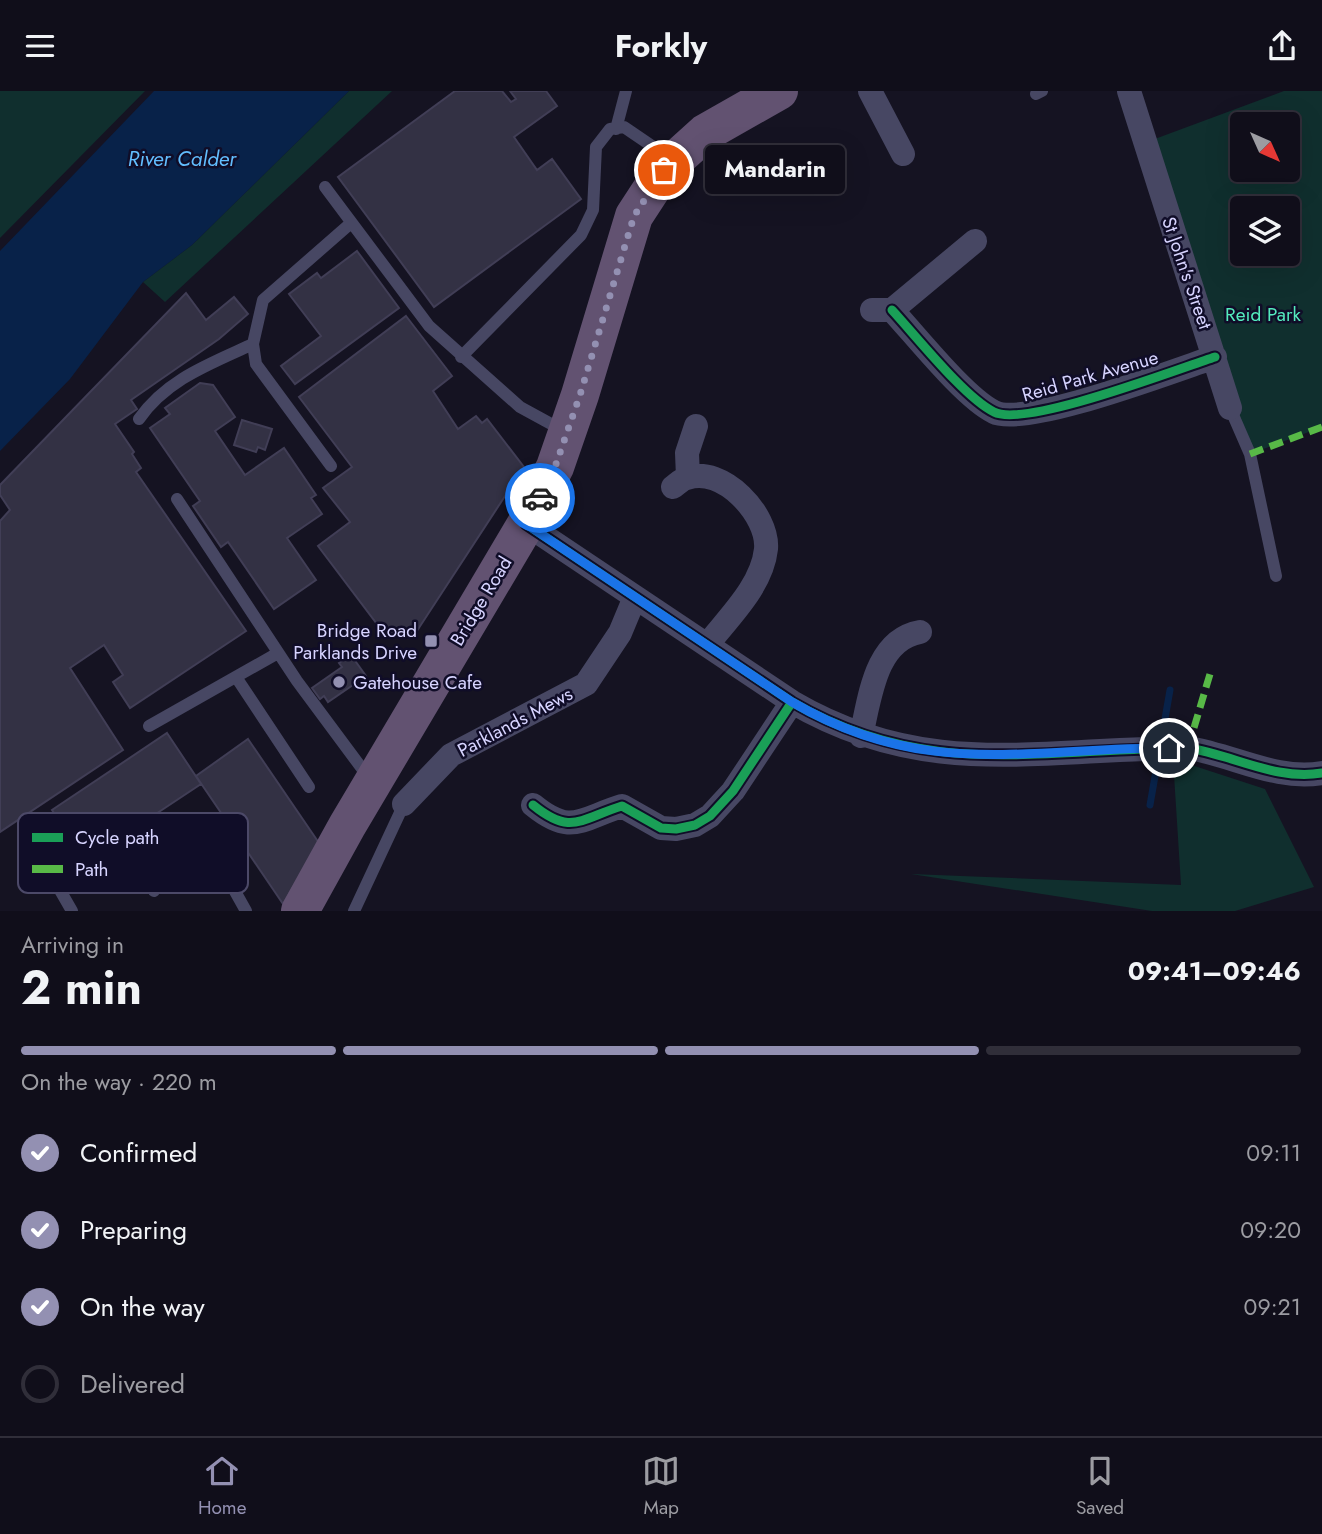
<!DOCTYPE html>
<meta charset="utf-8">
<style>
body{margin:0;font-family:Jost,sans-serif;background:#1e1c27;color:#f1f3f6;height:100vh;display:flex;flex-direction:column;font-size:26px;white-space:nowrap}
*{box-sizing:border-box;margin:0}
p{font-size:23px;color:#9c9ca2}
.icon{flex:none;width:38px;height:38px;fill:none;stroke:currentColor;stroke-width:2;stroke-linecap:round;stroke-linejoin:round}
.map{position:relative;height:820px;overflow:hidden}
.panel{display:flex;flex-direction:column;background:#100e1a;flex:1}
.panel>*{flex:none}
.needle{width:46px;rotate:135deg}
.fabs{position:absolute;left:1230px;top:21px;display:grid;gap:14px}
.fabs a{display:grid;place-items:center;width:70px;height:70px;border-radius:7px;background:#100e1a;box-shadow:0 7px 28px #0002,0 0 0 2px #302e39;font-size:35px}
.pin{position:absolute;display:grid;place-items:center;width:60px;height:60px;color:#fff;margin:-30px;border:4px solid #fff;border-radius:50%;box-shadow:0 2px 7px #0007}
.courier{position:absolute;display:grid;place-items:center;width:70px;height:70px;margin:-35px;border:5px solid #1a73e8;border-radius:50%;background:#fff;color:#222;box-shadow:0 2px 9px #0007}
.bubble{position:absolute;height:49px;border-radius:7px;background:#100e1a;box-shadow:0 7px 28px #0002,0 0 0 2px #302e39;font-size:23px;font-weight:700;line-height:49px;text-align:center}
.overview em{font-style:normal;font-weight:700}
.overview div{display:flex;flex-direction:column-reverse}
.overview{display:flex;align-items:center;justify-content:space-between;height:119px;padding:0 21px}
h1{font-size:46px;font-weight:700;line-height:52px}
.bar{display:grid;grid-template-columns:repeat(4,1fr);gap:10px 7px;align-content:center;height:84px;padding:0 21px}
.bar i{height:9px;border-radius:5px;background:#302e39}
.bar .on{background:#9390b2}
.bar p{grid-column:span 4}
ol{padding:0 21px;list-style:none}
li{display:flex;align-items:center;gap:21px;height:77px}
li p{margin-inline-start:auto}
li .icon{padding:7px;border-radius:50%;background:#9390b2;color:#fff;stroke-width:4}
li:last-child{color:#9c9ca2}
li i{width:38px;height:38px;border:4px solid #302e39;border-radius:50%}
header{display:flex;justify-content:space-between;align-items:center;height:91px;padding:0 21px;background:#100e1a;font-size:32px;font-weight:700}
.tabs{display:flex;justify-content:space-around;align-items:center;height:98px;border-top:2px solid #302e39;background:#100e1a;font-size:19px;color:#9c9ca2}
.tabs a{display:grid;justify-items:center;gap:4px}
.tabs .on{color:#9390b2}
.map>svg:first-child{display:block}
.green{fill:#102f2e;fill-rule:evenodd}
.water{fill:#082249}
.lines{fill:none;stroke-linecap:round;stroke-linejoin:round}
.stream{stroke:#082249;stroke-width:7}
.building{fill:#333144;stroke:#413e56;stroke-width:2}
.service{stroke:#474763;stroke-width:12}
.minor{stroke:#474763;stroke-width:24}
.trunk{stroke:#625271;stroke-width:38}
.quiet{stroke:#58b947;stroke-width:7;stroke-dasharray:14 7;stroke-linecap:butt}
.cycleway-casing{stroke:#100d28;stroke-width:13}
.cycleway{stroke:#1a9f57;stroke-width:9}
.done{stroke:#9390b2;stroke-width:7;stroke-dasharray:0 12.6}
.route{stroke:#1a73e8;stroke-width:9}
.poi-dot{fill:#9390b2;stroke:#100d28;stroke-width:2.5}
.labels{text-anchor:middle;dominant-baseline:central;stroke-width:5;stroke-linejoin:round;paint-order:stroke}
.street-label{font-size:19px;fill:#d7d4ff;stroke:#100d28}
.park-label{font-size:19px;fill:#54ebbe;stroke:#100d28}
.poi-label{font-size:19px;fill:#d7d4ff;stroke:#100d28;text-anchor:end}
.water-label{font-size:21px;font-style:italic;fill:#62beff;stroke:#100d28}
.key{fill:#100d28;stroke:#4c4968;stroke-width:2}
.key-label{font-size:19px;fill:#d7d4ff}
</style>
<header><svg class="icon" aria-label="menu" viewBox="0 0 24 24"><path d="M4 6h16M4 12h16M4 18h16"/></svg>Forkly<svg class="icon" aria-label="share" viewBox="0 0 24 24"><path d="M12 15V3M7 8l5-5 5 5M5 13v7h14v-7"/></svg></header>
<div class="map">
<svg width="1322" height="820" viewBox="0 0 1322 820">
<rect width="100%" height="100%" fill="#151322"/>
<path class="green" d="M0,0h145l-145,147z
M349,0h43l-227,211 -22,-20 49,-37z
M1284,0h38v336l-72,27 -106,-311zM1242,33h46v46h-46zM1242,117h46v46h-46z
M1173,668l92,30 49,98 -79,24h-83l-241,-37 270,11z"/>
<path class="water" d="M154,0h195l-157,154 -49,37 -73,97 -70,72v-200z"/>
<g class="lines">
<path class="stream" d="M1150,714l20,-115"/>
</g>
<path class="building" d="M455,0h47l9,11 5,-3 -6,-8h36l11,15 -43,31 23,33 15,-11 29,40 -147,108 -96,-130z
M357,160l42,57 -104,76 -14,-18 40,-30 -32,-42 28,-21 4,5z
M186,202l20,27 28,-23 14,17 -29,25 -88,61 6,9 -22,15 19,28 -2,2 9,14 -5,4 110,159 -116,77 -17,-26 10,-7 -19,-30 -34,23 53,82 -123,82v-311l10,-11 -10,-15v-10z
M406,225l46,60 -19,15 25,38 18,-13 6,7 5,-4 37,48 -111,170 -30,-5 -65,-86 32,-24 -27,-34 29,-21 -53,-70z
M200,292l13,2 22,32 -20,14 30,44 39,-27 32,47 -5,3 11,16 -35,24 29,42 -42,29 -46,-67 -7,5 -28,-41 7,-5 -50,-73 20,-14 -5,-6z
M242,329l30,9 -7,21 -7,-3 -2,5 -22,-7z
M351,564l15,21 -38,26 -4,-6 -4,3 -8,-11 30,-21 -3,-4z
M167,642l34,51 -95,63 17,25 -22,15 -14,-22 -16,11 -15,-22 18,-12 -22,-32z
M248,648l71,104 -36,61 -87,-128z"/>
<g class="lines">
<path class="service" d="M1036,3l6,-3
M616,38l10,-38
M325,96l104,139 91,81 44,24
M461,266l120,-122 12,-25 3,-63 14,-18 14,-2 47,32
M1230,317l20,46 26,122
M139,328c28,-40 71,-55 114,-75
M331,375l-75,-102 -3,-20 10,-44 88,-77
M177,408l120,182 72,97
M236,586l73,110
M149,635l129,-73
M53,787l19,33
M154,800l25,-50 29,2 38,68
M354,820l50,-107"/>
<path class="minor" d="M870,0l33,63
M1129,0l101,317
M872,219h20l83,-69
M892,219c24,26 73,88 102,102 31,16 181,-42 221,-55
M688,386l-1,-24 9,-27
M673,396c4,-3 9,-8 14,-9 35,-13 82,37 79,71 -4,37 -37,68 -59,96
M526,433l266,178c135,79 250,46 396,46 46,7 88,33 134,25
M861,645c9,-38 14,-96 59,-104
M404,713l47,-49 135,-71 34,-51 15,-36
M533,714c38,31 47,14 89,1l39,22 15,1 19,-4 15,-9 23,-25 59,-89"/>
<path class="trunk" d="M300,820l47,-85 179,-302 29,-57 25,-72 54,-179 30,-46 41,-37 74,-42"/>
<path class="quiet" d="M1250,363l72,-27
M1188,657l22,-74"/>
<g class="cycleway-casing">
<path id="cycleway" d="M892,219c24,26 73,88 102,102 31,16 181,-42 221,-55
M526,433l266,178c135,79 250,46 396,46 46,7 88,33 134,25
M533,714c38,31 47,14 89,1l39,22 15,1 19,-4 15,-9 23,-25 59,-89"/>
</g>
<use href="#cycleway" class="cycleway"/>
</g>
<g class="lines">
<path class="done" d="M540,407l15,-31 25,-72 54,-179 30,-46"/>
<path class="route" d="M540,407l-14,26 266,178c133,78 233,46 377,46"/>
</g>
<g class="poi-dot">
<rect x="424" y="543" width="14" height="14" rx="3.5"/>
<circle cx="339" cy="591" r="7"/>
</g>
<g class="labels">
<g class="street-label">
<text transform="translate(1187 182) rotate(71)">St John's Street</text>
<text transform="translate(1090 285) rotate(-16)">Reid Park Avenue</text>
<text transform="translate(481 510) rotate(-59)">Bridge Road</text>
<text transform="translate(515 631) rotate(-28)">Parklands Mews</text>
</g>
<g class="park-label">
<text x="1263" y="223">Reid Park</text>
</g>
<g class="poi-label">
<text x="417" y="539">Bridge Road<tspan x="417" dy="22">Parklands Drive</tspan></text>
<text x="353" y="591" text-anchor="start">Gatehouse Cafe</text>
</g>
<g class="water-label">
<text x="182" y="68">River Calder</text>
</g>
</g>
<rect x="18" y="722" width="230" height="80" rx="10" class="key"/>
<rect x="32" y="742" width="31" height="9" fill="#1a9f57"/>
<rect x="32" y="774" width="31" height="8" fill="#58b947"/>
<g class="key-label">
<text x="75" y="753">Cycle path</text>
<text x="75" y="785">Path</text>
</g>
</svg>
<div class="fabs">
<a><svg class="needle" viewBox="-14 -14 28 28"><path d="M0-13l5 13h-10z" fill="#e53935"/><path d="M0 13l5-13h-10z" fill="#9c9ca2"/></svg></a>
<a><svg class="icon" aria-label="layers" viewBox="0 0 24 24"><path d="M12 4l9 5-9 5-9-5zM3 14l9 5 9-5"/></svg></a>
</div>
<div class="pin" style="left:664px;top:79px;background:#ea580c"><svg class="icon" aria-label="bag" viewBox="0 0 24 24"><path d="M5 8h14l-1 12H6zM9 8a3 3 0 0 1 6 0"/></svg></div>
<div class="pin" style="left:1169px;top:657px;background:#1f2937"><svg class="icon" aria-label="home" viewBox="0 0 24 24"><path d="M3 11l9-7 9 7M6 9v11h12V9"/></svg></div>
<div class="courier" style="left:540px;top:407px"><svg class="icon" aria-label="car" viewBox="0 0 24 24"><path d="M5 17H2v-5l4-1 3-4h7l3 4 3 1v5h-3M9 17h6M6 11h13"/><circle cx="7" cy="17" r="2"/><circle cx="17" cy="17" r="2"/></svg></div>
<div class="bubble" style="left:705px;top:54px;width:140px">Mandarin</div>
</div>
<section class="panel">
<div class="overview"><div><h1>2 min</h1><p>Arriving in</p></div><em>09:41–09:46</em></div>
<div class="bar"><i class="on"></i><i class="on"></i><i class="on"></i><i></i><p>On the way · 220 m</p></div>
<ol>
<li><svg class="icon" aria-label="check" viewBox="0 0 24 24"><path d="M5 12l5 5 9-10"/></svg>Confirmed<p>09:11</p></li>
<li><svg class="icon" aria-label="check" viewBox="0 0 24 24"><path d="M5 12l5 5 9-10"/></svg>Preparing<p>09:20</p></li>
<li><svg class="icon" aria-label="check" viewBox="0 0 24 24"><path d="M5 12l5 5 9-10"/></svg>On the way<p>09:21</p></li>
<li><i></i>Delivered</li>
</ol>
</section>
<nav class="tabs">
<a class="on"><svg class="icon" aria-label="home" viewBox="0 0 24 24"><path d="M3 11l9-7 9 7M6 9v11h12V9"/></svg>Home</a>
<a><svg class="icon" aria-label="map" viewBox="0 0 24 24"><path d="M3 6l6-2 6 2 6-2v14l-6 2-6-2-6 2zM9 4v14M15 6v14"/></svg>Map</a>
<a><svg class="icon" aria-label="saved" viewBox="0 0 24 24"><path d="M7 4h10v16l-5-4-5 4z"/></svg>Saved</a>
</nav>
